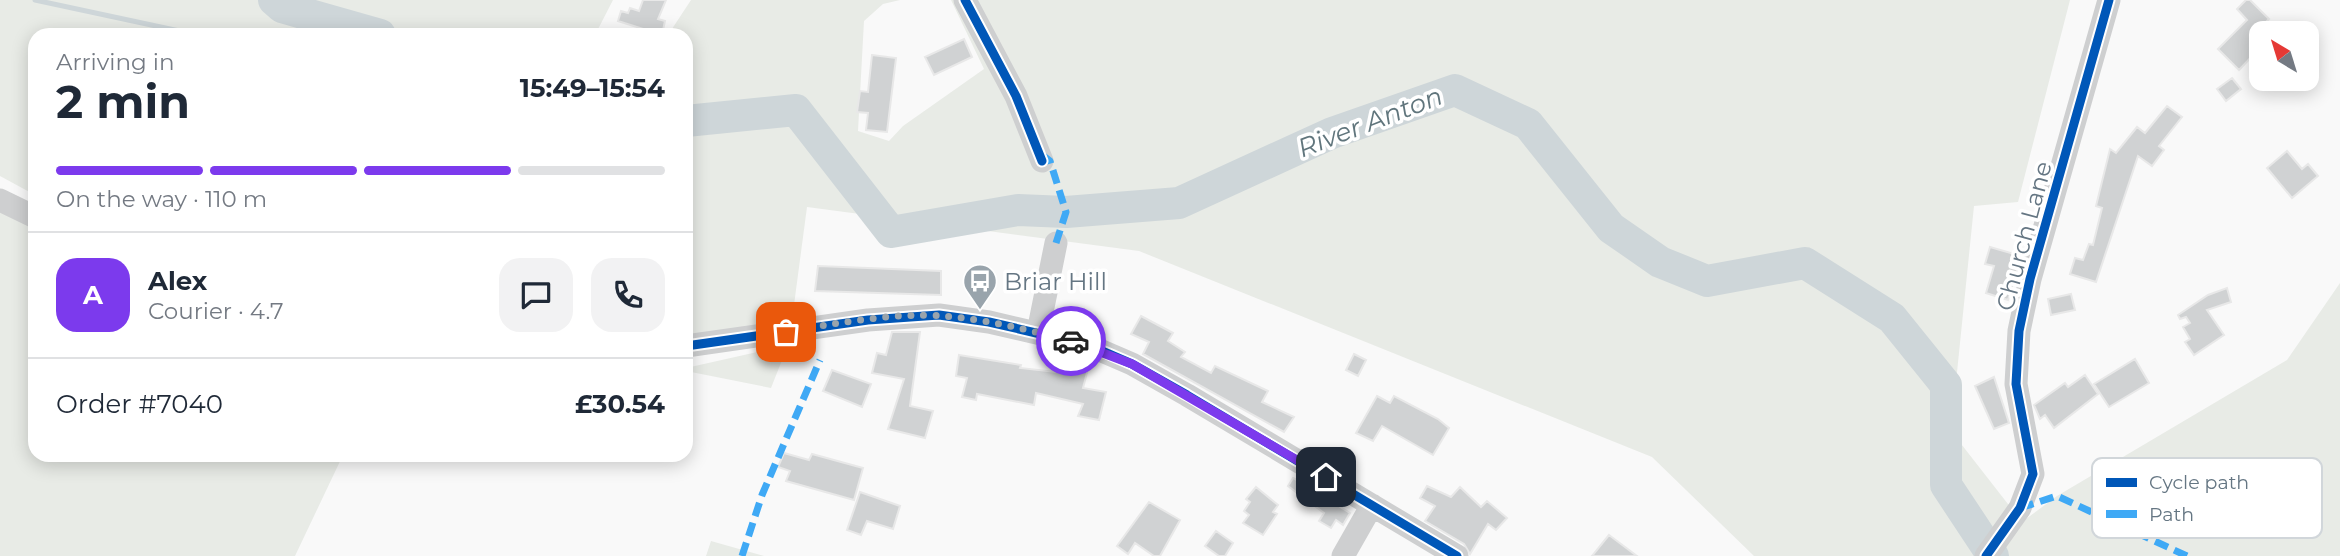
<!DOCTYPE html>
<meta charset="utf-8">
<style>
body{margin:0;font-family:Montserrat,sans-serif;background:#f2f2f3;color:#1f2937;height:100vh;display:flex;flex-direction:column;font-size:26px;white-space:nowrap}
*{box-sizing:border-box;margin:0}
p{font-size:23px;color:#747a83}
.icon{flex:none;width:38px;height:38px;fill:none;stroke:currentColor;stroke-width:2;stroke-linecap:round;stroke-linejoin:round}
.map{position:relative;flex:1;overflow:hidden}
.side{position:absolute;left:28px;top:28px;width:665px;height:434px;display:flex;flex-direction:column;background:#fff;border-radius:21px;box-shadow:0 4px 18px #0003}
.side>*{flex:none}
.needle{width:46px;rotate:322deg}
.fabs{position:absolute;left:2249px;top:21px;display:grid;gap:14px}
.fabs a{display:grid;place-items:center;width:70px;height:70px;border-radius:14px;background:#fff;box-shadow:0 4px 18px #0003;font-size:35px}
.pin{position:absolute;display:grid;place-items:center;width:60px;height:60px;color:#fff;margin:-30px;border-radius:14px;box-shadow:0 4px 10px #0006}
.courier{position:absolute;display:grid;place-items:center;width:70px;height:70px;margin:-35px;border:5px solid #7c3aed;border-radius:50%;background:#fff;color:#222;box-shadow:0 2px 9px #0007}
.headline em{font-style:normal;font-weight:700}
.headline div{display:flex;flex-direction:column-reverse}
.headline{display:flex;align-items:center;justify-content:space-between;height:119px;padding:0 28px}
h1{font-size:46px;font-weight:700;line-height:52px}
.bar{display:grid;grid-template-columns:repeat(4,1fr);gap:10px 7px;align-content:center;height:84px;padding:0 28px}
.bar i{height:9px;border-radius:5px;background:#e0e1e3}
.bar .current{background:#7c3aed}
.bar p{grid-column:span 4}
.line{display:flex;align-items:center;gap:18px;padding:0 28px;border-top:2px solid #e0e1e3}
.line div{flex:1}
.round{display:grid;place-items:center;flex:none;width:74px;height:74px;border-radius:21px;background:#f2f2f3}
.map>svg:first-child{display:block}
.green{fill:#e8ebe6}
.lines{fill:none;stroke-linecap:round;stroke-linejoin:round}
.stream{stroke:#ced6d9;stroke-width:5}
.river{stroke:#ced6d9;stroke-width:32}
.building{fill:#d0d2d3;stroke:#e8e8e8;stroke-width:2}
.minor{stroke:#cecfd0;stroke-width:23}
.quiet{stroke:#3fa9f5;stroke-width:7;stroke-dasharray:14 7;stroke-linecap:butt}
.cycleway-casing{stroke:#fff;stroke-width:13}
.cycleway{stroke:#0057b8;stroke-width:9}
.done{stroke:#99a4ac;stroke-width:7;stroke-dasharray:0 12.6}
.route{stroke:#7c3aed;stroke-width:9}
.labels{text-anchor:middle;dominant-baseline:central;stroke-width:7;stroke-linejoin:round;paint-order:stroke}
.street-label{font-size:24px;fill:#657683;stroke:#fff}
.poi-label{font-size:24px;fill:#657683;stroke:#fff;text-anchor:start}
.water-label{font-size:26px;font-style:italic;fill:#60757c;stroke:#fff}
.key{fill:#fff;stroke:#d1d6da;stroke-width:2}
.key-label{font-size:19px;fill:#657683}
</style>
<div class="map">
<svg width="2340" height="556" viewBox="0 0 2340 556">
<rect width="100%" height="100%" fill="#f9f9f9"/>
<path class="green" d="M0,0h613l-18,35h-560v160l-35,-19z
M691,0h209l-17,4 -19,17 -6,110 31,10 14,-15 81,-57 -33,-69h1119l-52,202 -44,4 -23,225 71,91 35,-26 230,-136 53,-77v273h-586l-102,-99 -513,-206 -332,-44 -15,113 -106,17v-302h-18z
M0,211l35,17v227h308l-48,101h-295z
M788,345l-17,43 -85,-17v-3z
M711,541l53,15h-58z"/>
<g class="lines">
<path class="stream" d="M35,0l163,35"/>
<path class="river" d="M274,0l8,7 98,28
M686,121l110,-11 95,122 127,-22 48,2 113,-9 153,-70 123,-43 73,34 83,104 49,34 47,19 98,-18 87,55 54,67v100l47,71"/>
</g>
<path class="building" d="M643,0h23l-8,19 7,2 -3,14 -44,-14 3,-10 7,2 2,-5 9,3z
M2246,0h4l19,19 -8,8v9l-10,10 6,5 -18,19 -21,-21 29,-29 -10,-11z
M964,39l8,18 -38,18 -9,-18z
M872,55l24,3 -9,74 -21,-2 2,-17 -11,-1 3,-21 8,1z
M2232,78l9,11 -15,12 -9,-12z
M2167,106l15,11 -23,29 5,4 -12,16 -14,-10 -42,126 -26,-8 5,-16 8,2 6,-16 4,1 9,-37 -6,-2 14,-57 6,4 21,-26 8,6z
M2287,151l15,18 6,-5 10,12 -26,22 -25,-30z
M1990,247l31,9 -13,44 -22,-7 8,-27 -9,-2z
M818,266l123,5v24l-126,-4z
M2227,288l4,14 -24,8 17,25 -30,20 -9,-13 5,-3 -7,-12 7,-4 -4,-6 -6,2 -2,-4 30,-20z
M2071,294l4,16 -24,5 -3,-16z
M1141,316l32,17 -5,8 17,11 -4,5 30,16 4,-7 53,25 -6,11 32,15 -10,15 -141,-78 6,-12 -18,-8z
M892,332h28l-10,74 23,5 -8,27 -37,-9 16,-50 -32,-6 5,-20 9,2z
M1354,354l12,6 -8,16 -12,-6z
M959,355l62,10 -1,3 45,5 2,-8 21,4 -5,19 23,4 -7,28 -21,-4 5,-12 -47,-11 -2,12 -57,-11 -1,6 -14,-3 5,-19 -11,-2z
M2135,359l14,24 -40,24 -15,-23z
M832,370l39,14 -9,23 -39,-16z
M2085,375l13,19 -44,34 -9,-13 -5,4 -6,-14 31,-22 3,4z
M1994,377l15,46 -15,6 -19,-43z
M1377,396l13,7 4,-7 44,23 11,9 -16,27 -51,-29 -9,15 -17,-8z
M784,453l25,7 3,-6 51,14 -9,32 -68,-19 4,-10 -12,-4z
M1293,478l35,17 -2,3 24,15 -7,12 -7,-5 -5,8 -12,-7 5,-8 -36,-27z
M1427,486l24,11 9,-10 21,20 6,-6 20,17 -11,12 -8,-6 -18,30 -6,-10 -39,-23 10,-15 -15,-8z
M1256,487l22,18 -5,7 4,2 -14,21 -20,-12 6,-8 -5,-4 6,-9 -4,-3z
M860,492l40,14 -7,23 -26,-8 -6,14 -14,-5z
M1149,502l31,18 -20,36h-6l-19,-13 -7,11 -11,-8z
M1216,531l17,12 -8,13h-6l-14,-10z
M1609,535l28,21h-45z"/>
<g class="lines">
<path class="minor" d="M965,0l51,96 26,65
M0,200l35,17
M1038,332l18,-89
M686,346l182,-26 71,-5 50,7 99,23 44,19 55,31 270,161
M1343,556l29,-51
M1986,556l34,-48 13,-34 -17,-90 3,-53 11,-52 79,-279"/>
<path class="quiet" d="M1041,154l9,7 16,51 -10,31
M2020,508l37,-12 130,60
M742,556l20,-61 58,-135"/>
<g class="cycleway-casing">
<path id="cycleway" d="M965,0l51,96 26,65
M686,346l182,-26 71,-5 50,7 99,23 44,19 55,31 270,161
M1986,556l34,-48 13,-34 -17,-90 3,-53 11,-52 79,-279"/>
</g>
<use href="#cycleway" class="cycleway"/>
</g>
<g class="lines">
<path class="done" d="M786,332c46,-8 110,-20 156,-16 44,3 86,14 129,25"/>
<path class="route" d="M1071,341l61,23 194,113"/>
</g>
<defs>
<g id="bus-pin" transform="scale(1.75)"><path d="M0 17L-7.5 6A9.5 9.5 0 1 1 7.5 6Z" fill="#99a4ac" stroke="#fff"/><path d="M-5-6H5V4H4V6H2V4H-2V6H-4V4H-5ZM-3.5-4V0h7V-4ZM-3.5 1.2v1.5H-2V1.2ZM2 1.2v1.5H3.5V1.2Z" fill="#fff"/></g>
</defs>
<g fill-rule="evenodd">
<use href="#bus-pin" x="980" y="281"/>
</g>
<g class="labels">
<g class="street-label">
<text transform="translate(2024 236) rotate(-75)">Church Lane</text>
</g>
<g class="poi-label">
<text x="1004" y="281">Briar Hill</text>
</g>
<g class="water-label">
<text transform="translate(1370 122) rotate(-21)">River Anton</text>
</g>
</g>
<rect x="2092" y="458" width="230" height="80" rx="10" class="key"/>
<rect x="2106" y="478" width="31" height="9" fill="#0057b8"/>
<rect x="2106" y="510" width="31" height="8" fill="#3fa9f5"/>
<g class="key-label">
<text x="2149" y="489">Cycle path</text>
<text x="2149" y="521">Path</text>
</g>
</svg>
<div class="fabs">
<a><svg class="needle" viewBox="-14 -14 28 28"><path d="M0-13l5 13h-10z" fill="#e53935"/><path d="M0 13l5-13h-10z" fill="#747a83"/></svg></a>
</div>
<div class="pin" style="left:786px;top:332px;background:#ea580c"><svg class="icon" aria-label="bag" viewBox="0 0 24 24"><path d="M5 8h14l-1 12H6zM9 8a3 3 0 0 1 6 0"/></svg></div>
<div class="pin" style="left:1326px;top:477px;background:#1f2937"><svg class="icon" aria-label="home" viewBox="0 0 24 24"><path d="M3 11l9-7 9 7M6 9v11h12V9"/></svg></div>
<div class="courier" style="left:1071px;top:341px"><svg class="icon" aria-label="car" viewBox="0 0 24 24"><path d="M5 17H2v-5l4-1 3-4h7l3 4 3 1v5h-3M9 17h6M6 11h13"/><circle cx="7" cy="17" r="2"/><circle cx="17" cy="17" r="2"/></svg></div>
<section class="side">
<div class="headline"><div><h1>2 min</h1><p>Arriving in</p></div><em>15:49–15:54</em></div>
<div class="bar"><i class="current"></i><i class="current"></i><i class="current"></i><i></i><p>On the way · 110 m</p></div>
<div class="line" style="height:126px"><b class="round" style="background:#7c3aed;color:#fff">A</b><div><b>Alex</b><p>Courier · 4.7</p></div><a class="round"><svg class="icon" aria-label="chat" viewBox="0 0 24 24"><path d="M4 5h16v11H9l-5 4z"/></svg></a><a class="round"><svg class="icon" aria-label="phone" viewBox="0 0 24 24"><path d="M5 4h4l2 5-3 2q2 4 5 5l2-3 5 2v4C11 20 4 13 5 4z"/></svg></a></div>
<div class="line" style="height:91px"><div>Order #7040</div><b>£30.54</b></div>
</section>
</div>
